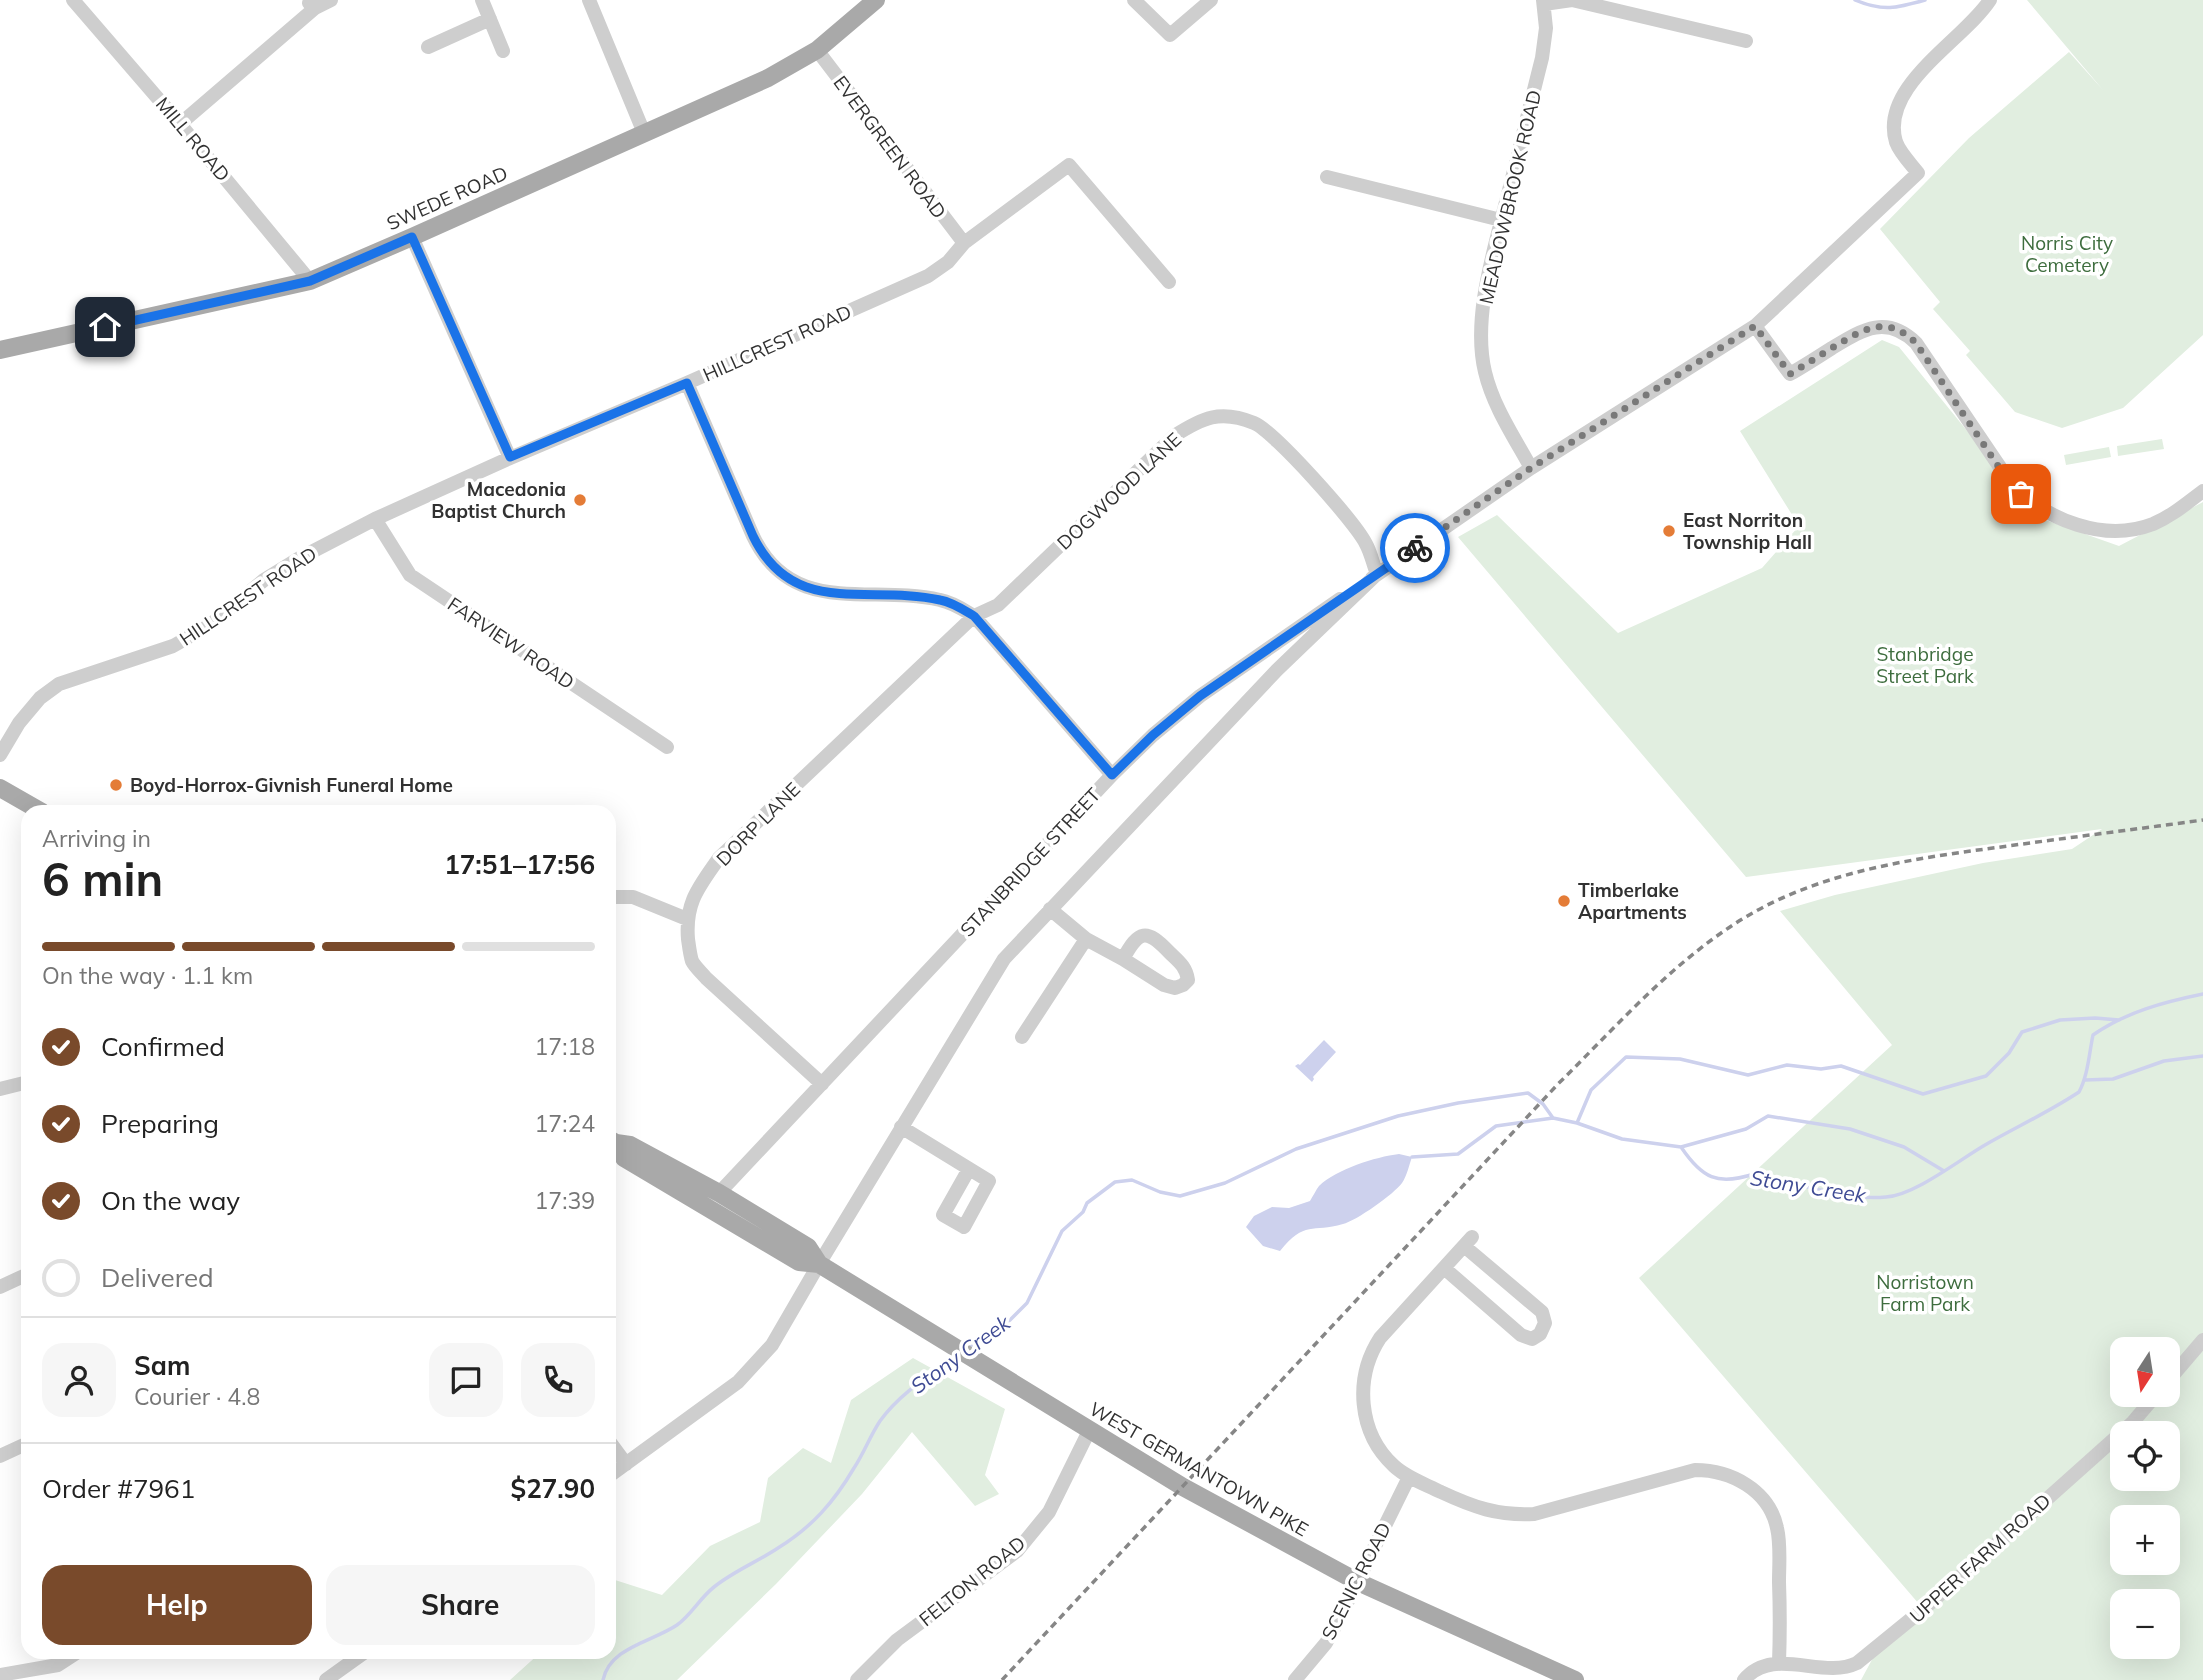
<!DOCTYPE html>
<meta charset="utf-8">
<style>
body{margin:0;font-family:Mulish,sans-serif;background:#f6f6f6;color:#222;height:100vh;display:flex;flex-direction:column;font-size:26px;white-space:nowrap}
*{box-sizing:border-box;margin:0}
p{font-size:23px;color:#767676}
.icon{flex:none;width:38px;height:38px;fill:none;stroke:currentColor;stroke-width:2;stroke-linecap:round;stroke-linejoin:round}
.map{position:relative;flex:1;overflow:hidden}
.drawer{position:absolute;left:21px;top:805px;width:595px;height:854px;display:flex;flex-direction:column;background:#fff;border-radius:21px;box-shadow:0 7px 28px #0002}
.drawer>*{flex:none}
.needle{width:46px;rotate:192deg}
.tools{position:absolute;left:2110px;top:1337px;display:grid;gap:14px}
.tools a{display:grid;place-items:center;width:70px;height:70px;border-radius:14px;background:#fff;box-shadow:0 7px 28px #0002;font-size:35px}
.pin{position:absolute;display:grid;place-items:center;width:60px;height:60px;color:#fff;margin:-30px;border-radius:14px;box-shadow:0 4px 10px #0006}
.courier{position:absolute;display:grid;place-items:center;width:70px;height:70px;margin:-35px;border:5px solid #1a73e8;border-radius:50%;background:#fff;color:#222;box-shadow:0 2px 9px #0007}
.head em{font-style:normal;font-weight:700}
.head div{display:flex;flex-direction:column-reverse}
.head{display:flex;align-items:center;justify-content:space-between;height:119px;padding:0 21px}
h1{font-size:46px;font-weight:700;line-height:52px}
.bar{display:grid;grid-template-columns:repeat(4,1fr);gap:10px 7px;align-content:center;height:84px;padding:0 21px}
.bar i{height:9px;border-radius:5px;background:#e0e0e0}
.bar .active{background:#794a2b}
.bar p{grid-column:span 4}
.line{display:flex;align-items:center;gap:18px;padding:0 21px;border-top:2px solid #e0e0e0}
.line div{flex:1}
.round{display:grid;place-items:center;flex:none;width:74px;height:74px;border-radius:21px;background:#f6f6f6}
ol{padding:0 21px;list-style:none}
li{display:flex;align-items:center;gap:21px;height:77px}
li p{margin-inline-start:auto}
li .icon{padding:7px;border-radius:50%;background:#794a2b;color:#fff;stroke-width:4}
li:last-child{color:#767676}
li i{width:38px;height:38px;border:4px solid #e0e0e0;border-radius:50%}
.primary-button{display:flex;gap:14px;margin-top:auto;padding:14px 21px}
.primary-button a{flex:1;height:80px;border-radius:21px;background:#794a2b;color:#fff;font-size:28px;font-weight:700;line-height:80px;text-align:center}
.primary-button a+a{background:#f6f6f6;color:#222}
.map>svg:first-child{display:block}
.green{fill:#e1eee0;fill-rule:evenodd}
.water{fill:#cdd1ed}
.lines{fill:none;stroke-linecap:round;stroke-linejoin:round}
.stream{stroke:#cdd1ed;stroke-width:3.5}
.minor{stroke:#cecece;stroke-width:14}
.major{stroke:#a9a9a9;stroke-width:18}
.rail{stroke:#868686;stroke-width:3.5;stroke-dasharray:7 5;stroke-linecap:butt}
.done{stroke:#797979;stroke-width:7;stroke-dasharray:0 12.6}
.route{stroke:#1a73e8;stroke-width:9}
.poi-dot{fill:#e47c37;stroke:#fff;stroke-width:2.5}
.labels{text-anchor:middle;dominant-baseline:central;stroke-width:7;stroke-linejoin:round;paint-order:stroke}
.street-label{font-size:19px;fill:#313131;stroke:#fff}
.park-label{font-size:19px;fill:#3e6d3e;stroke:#fff}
.poi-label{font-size:19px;font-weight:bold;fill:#313131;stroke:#fff;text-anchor:start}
.water-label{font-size:21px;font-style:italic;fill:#3f4b94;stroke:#fff}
</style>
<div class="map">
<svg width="2203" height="1680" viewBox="0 0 2203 1680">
<rect width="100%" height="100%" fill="#fff"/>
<path class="green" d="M2027,0h176v335l-80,73 -61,20 -47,-16 -49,-57 4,-4 -37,-42 7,-7 -60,-73 89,-91 100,-86 34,38z
M1882,340l17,7 138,170 82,29 84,-44v1178h-342l13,-24 51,-45 -286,-333 253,-233 -112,-134 55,-16 148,-32 89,-14 30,-20 -356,48 -288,-340 39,-22 121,118 144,-65 37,-42 -59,-95zM2123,1349h45v46h-45zM2123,1433h45v46h-45zM2123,1517h45v46h-45zM2123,1601h45v46h-45z
M2162,439l2,10 -46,7 -1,-10z
M2109,447l2,10 -45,8 -2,-10z
M913,1358l92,51 -20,66 14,19 -24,12 -63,-74 -50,62 -86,90 -99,96h-167l31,-28h68v-58l6,-14 47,15 48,-49 50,-24 8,-44 35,-30 28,15 20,-63z"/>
<path class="water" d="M1324,1040l12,12 -23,25 1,2 -2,3 -17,-16 3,-2 2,1z
M1399,1154l13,3c-3,8 -5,19 -10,26 -8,11 -46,38 -59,41 -31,9 -38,-4 -63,27l-17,-5 -17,-19 8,-11 18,-9 17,1 21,-7c3,-5 6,-11 9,-15 18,-17 56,-29 80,-32z"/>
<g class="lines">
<path class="stream" d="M1855,0c28,12 42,8 70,0
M2085,1080l28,-1 51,-18 39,-5
M1577,1123l14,-33 35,-33 54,2 68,16 39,-10 34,4 20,-3 82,28 63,-18 23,-23 13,-21 38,-12 35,-2 24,2
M1681,1147l65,-18 22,-13 82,13 54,18 40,24
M1412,1157l46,-3 38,-28 57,-8
M969,1348l41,-28 17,-17 35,-72 21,-19 4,-9 28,-21 17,-2 28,12 20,4 45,-13 71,-34 102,-33 60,-13 70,-10 15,11 10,14 24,5 45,16 59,8c21,31 36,39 73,27 43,8 88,27 132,23 29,-2 73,-37 99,-52 31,-18 64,-33 94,-53 9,-17 10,-38 14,-57 33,-23 71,-33 110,-41
M603,1680c7,-33 49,-38 74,-55 14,-10 23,-27 37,-38 20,-16 43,-25 64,-39 34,-21 56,-46 76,-80 10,-15 16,-32 26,-47 20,-28 49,-45 77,-65"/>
<path class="minor" d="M73,0l107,124 130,157
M482,0l21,51
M589,0l55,133
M1134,0l36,35 41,-35
M309,3l6,5 16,-8
M1544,4l28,-4 174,41
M428,47l62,-28
M817,50l147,193
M180,124l135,-116 -1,-8
M1327,177l174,43
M412,237l98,221
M1755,326l35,48c14,-8 28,-17 42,-26 30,-18 54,-34 84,-5l96,142c35,35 92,58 141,39 19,-8 34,-21 50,-33
M687,383l66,153c39,82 117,48 187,64 12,2 24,10 34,16l138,159
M1531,468c-17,-31 -38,-62 -46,-96 -13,-54 9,-121 22,-174 12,-46 23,-93 35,-140l4,-30 -3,-28
M375,519l35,56 257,172
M1372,578l159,-110 224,-142 163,-153c-7,-9 -18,-20 -22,-31 -17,-56 68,-102 94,-142
M0,755l19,-32 21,-25 19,-14 114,-38 37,-21 54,-45 34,-21 77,-40 135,-61 177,-75 241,-107 20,-14 16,-19 105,-78 100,117
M609,897h24l54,22
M1050,909l36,30 37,20 41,26 11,3 8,-3 5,-5c-2,-14 -10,-19 -19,-28 -23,-24 -30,-22 -46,7
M1022,1037l64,-98
M0,1089l28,-7
M901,1127l88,54 -25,46 -21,-12 26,-46
M719,1193l393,-418 41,-40 47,-39 140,-97
M1472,1237l-92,101c-26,40 -22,95 14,128 13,12 31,18 47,26 32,15 57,24 93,22l161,-44c36,0 74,20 82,58 4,17 2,36 2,54 1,27 1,54 0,81
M1444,1268l77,67 11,4 8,-5 5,-11 -3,-11 -78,-66
M0,1287l28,-13
M2168,1381l35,-41
M609,1441l17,23
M0,1456l28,-13
M609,1476l129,-94 34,-37 47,-81 185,-305 273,-289 100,-96c-4,-10 -6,-21 -11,-30 -11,-22 -92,-113 -112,-121 -34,-14 -52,-5 -80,13l-176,169 -24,11 -255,242c-20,29 -34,44 -31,81 1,7 2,16 4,22 3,6 10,12 14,17l116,106
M0,1675l58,-10 20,-13
M326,1680l39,-28
M857,1680l40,-40 120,-89 32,-39 40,-81
M1295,1680l31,-37 13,-24 70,-142
M1744,1680c29,-35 78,0 113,-17l70,-57 205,-183 24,-28"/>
<path class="major" d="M0,350l310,-69 102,-44 356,-159 49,-28 59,-50
M0,788l42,24
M609,1139l7,4 14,2 89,48 89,54 11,17
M616,1143l8,15 175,104 20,2 364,223 175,95 217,98"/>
<path class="rail" d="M1002,1680l556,-596c59,-58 114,-122 186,-166 79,-48 174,-60 264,-72 65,-9 130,-17 195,-26"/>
</g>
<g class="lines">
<path class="done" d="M1415,548l116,-80 224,-142 35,48c14,-9 28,-17 42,-26 30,-18 54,-35 84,-5l86,129 19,22"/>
<path class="route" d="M105,327l205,-46 102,-44 98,220 177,-74 66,153c40,83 116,48 187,64 12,2 24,10 34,16l138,159 41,-40 47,-39 215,-148"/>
</g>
<g class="poi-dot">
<circle cx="580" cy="500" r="7"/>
<circle cx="1669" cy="531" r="7"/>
<circle cx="116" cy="785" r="7"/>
<circle cx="1564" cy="901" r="7"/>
</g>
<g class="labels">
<g class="street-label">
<text transform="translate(193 139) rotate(50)">MILL ROAD</text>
<text transform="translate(890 147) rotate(53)">EVERGREEN ROAD</text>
<text transform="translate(1510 197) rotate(-77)">MEADOWBROOK ROAD</text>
<text transform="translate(447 198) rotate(-24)">SWEDE ROAD</text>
<text transform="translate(777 343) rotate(-24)">HILLCREST ROAD</text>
<text transform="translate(1119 491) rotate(-43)">DOGWOOD LANE</text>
<text transform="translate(248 596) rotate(-34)">HILLCREST ROAD</text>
<text transform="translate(511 643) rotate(34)">FARVIEW ROAD</text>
<text transform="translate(758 824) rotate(-45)">DORP LANE</text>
<text transform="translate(1030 862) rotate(-47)">STANBRIDGE STREET</text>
<text transform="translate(1199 1469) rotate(30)">WEST GERMANTOWN PIKE</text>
<text transform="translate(1980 1558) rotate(-42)">UPPER FARM ROAD</text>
<text transform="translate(972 1581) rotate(-39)">FELTON ROAD</text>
<text transform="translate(1356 1581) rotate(-63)">SCENIC ROAD</text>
</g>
<g class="park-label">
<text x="2067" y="243">Norris City<tspan x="2067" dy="22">Cemetery</tspan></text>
<text x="1925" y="654">Stanbridge<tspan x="1925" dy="22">Street Park</tspan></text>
<text x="1925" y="1282">Norristown<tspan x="1925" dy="22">Farm Park</tspan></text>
</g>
<g class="poi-label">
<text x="566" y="489" text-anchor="end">Macedonia<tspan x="566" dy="22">Baptist Church</tspan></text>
<text x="1683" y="520">East Norriton<tspan x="1683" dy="22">Township Hall</tspan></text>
<text x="130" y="785">Boyd-Horrox-Givnish Funeral Home</text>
<text x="1578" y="890">Timberlake<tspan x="1578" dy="22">Apartments</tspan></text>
</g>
<g class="water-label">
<text transform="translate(1808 1186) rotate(9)">Stony Creek</text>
<text transform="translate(960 1354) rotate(-36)">Stony Creek</text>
</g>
</g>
</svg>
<div class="tools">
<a><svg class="needle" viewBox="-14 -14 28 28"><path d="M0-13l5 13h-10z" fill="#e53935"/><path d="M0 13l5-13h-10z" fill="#767676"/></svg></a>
<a><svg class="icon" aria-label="locate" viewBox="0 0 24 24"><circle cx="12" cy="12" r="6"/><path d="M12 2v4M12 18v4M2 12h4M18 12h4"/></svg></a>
<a>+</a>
<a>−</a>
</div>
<div class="pin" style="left:2021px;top:494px;background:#ea580c"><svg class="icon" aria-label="bag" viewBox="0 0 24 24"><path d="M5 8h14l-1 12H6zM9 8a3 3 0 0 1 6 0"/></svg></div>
<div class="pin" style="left:105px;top:327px;background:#1f2937"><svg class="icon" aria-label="home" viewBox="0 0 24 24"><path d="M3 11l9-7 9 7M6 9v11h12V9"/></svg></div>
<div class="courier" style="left:1415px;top:548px"><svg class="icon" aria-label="bike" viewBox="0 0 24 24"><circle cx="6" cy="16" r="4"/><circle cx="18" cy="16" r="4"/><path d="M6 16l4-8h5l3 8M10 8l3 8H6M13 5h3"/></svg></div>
<section class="drawer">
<div class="head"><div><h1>6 min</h1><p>Arriving in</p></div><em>17:51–17:56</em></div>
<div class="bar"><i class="active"></i><i class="active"></i><i class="active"></i><i></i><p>On the way · 1.1 km</p></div>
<ol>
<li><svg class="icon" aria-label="check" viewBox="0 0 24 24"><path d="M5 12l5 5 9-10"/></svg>Confirmed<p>17:18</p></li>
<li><svg class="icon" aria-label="check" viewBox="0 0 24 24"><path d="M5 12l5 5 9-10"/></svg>Preparing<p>17:24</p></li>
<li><svg class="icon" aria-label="check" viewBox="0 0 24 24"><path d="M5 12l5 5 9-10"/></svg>On the way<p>17:39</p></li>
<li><i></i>Delivered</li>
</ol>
<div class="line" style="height:126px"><a class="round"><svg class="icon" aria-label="person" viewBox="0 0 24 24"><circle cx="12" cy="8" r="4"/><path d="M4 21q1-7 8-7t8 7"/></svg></a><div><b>Sam</b><p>Courier · 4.8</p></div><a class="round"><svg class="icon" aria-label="chat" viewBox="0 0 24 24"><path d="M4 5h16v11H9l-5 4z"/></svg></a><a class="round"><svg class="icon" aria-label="phone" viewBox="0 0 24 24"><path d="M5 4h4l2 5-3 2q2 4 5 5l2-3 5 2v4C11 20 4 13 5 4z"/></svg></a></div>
<div class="line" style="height:91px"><div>Order #7961</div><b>$27.90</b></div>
<div class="primary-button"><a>Help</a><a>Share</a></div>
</section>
</div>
